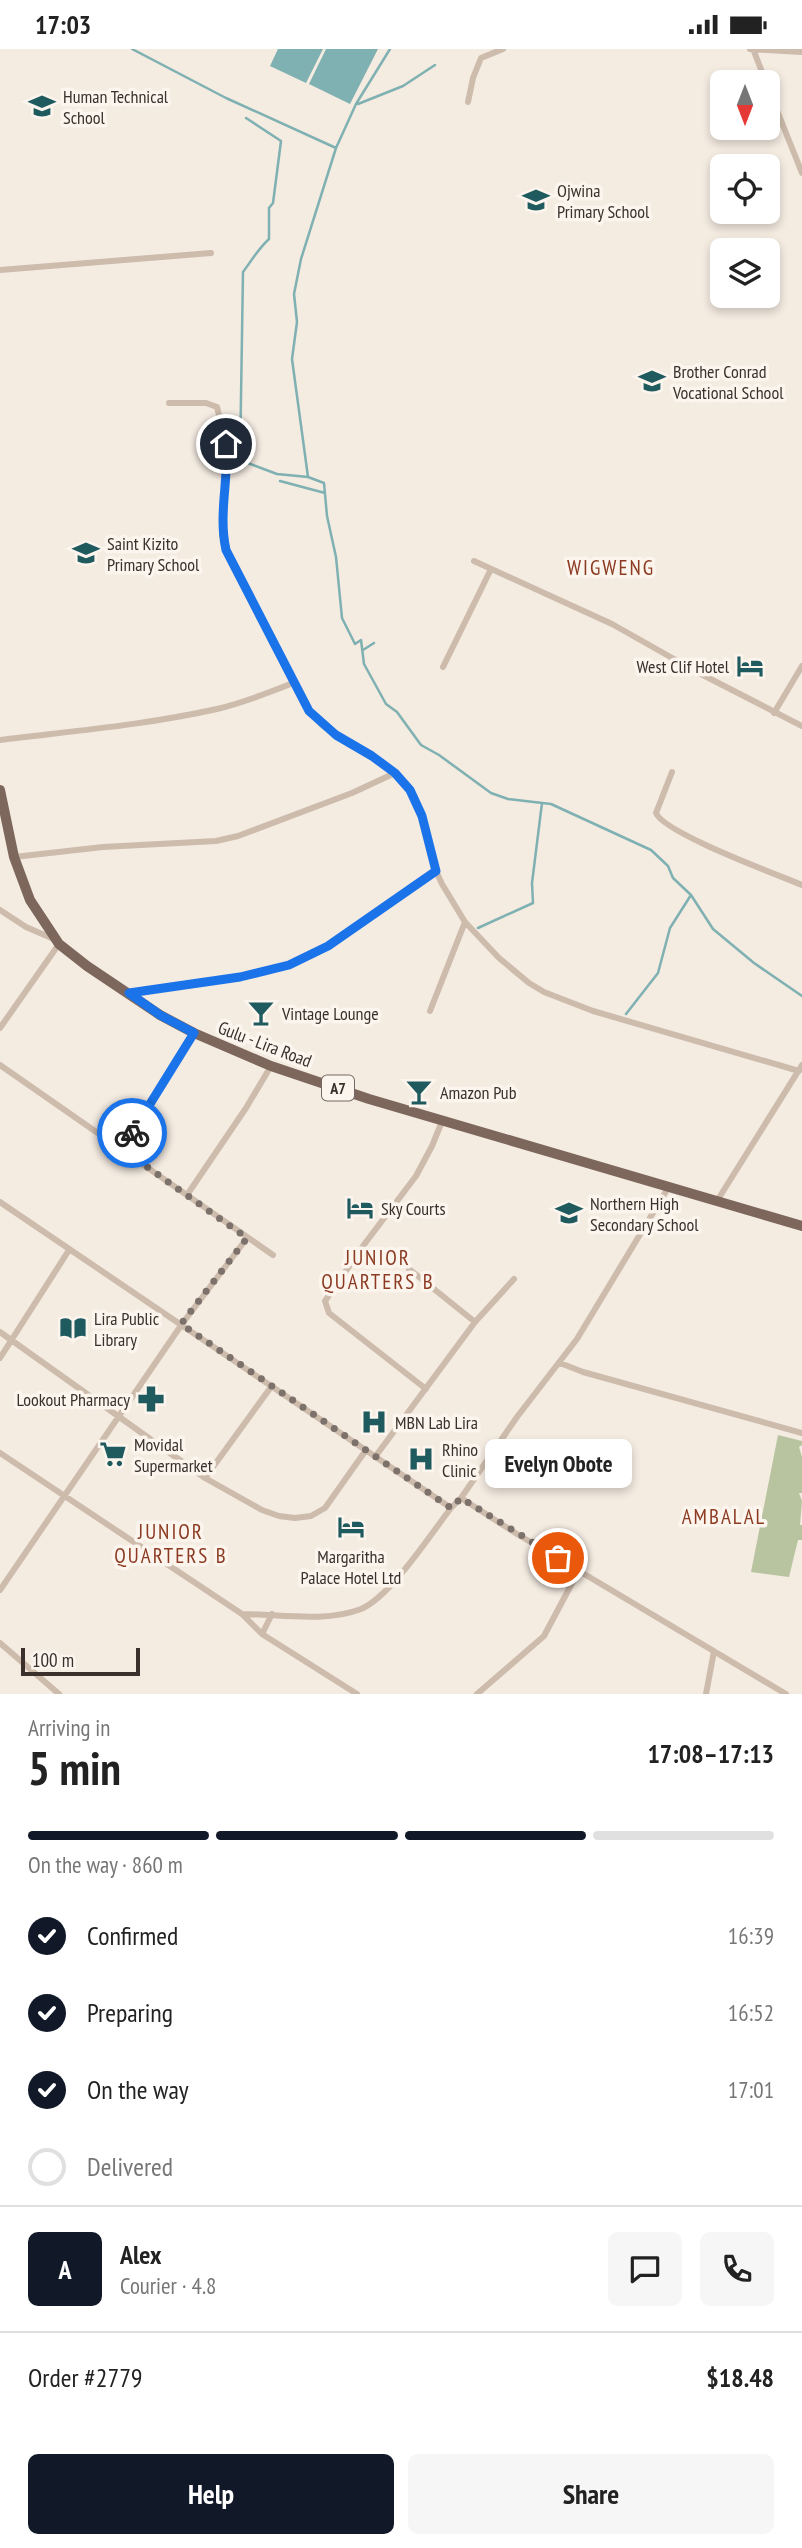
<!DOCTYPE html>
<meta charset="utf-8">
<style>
body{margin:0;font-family:"PT Sans Narrow",sans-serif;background:#f6f6f6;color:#222;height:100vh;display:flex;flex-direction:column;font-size:26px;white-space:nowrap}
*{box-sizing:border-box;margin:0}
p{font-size:23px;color:#767676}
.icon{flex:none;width:38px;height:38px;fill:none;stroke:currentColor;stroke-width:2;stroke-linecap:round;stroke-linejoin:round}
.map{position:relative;height:1645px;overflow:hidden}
.sheet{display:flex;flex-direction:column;background:#fff;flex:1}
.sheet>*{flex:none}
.needle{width:46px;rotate:180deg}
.buttons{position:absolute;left:710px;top:21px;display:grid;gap:14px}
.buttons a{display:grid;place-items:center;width:70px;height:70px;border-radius:10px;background:#fff;box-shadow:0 4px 10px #0003;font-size:35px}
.scale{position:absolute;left:21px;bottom:18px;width:119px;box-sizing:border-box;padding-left:7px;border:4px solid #3b302b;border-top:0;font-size:19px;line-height:24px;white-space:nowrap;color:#3b302b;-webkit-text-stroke:5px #fbf5ee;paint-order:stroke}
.pin{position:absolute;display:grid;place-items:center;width:60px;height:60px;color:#fff;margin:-30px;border:4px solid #fff;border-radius:50%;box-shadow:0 2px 7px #0007}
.courier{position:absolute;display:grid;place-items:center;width:70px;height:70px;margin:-35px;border:5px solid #1a73e8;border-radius:50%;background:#fff;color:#222;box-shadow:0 2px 9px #0007}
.bubble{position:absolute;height:49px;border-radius:10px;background:#fff;box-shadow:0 4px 10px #0003;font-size:23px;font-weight:600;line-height:49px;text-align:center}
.summary em{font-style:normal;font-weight:600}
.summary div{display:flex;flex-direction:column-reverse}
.summary{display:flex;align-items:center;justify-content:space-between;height:119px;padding:0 28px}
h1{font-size:46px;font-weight:600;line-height:52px}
.bar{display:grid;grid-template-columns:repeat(4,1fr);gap:10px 7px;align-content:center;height:84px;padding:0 28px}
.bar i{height:9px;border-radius:5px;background:#e0e0e0}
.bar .selected{background:#111827}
.bar p{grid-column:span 4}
.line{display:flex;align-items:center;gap:18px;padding:0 28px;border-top:2px solid #e0e0e0}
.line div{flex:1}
.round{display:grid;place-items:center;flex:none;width:74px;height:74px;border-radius:10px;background:#f6f6f6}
ol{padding:0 28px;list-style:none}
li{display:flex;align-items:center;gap:21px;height:77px}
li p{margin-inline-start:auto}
li .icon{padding:7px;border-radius:50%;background:#111827;color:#fff;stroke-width:4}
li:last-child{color:#767676}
li i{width:38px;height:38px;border:4px solid #e0e0e0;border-radius:50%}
.cta{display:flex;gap:14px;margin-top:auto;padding:14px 28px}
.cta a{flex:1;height:80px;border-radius:10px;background:#111827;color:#fff;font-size:28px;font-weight:600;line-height:80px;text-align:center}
.cta a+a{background:#f6f6f6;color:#222}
.status{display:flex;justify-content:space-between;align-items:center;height:49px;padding:0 35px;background:#fff;direction:ltr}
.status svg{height:19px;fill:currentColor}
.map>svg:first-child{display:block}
.green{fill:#b8c4a0}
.water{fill:#7fb0b2}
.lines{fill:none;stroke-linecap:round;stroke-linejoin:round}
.stream{stroke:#7fb0b2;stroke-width:2.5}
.street{stroke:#cdbbac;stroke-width:6}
.primary{stroke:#7d675c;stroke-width:10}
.done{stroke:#7c716b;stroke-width:7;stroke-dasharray:0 12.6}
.route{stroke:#1a73e8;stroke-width:9}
.labels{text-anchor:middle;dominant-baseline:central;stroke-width:7;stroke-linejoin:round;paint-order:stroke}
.shield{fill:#fbf5ee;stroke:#756b66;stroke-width:2}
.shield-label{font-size:16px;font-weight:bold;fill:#3b302b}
.poi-label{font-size:18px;fill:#3b302b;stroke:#fbf5ee;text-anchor:start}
.street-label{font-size:18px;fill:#3b302b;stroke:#fbf5ee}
.quarter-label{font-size:21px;letter-spacing:2px;fill:#8c3b22;stroke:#fbf5ee}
</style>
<div class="status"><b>17:03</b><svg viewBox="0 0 49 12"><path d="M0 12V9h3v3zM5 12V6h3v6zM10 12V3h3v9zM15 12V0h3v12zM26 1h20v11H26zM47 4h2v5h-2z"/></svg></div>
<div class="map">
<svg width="802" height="1645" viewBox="0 0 802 1645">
<rect width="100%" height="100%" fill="#f4ebe1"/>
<path class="green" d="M778,1386l24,6v4l-3,2 3,10v36h-3l3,8 -2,24h2v15h-4l-9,37 -38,-5z"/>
<path class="water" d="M278,0h45l-17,34 -36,-17z
M326,0h52l-28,55 -41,-20z"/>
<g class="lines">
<path class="stream" d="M132,0l94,49 110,50
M390,0l-34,55 -20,44 -35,111 -7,35 3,28 -5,37 16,118 16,6 3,33 9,41 6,61 13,26 6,-4 3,24 22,40 11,8 24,33 18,10 52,38 17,6 43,5 100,46 17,16 5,12 18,17 22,34 41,34 48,33
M358,55l45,-18 32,-21
M246,69l35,23 -8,62 -4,5v31c-11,10 -17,21 -26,33l-3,188 37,14 31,3
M280,432l45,12
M363,601l11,-7
M478,879l55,-25 -1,-20 10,-80
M626,965l32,-41 12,-45 21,-33"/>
<path class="street" d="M750,0l52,3
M753,0l13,33
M768,39l34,85
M468,53l5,-24 8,-20 22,-9
M0,221l211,-17
M169,354h37l11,4 9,37 2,24 -6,40v27l4,15 83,161 13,14 73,48 15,17 12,26 14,55 6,13 23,38 34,36 30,25 15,9 49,19 206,60
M474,512l138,63 85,48 105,54
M443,618l48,-98
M774,664l28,-47
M0,691c73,-9 145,-15 217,-31 26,-6 51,-16 76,-26
M672,723l-16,41c8,20 120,61 146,72
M14,808l89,-10 113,-6 22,-5 114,-43 43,-20
M0,861l26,17 30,13
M129,944l111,-16 49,-12 39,-19 108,-75
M430,962l35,-89
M0,979l59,-84
M0,1016l273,190
M122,1100l72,-116
M187,1146l59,-87 25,-42
M717,1152l85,-136
M0,1153l451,306
M409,1220l66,53
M0,1283l205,146 57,32 17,6 16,2 16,-2 14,-8 41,-58
M0,1309l69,-108
M560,1314l23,9 219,61
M426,1340l-97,-76 -4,-12 41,-59 50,-66 16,-30 11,-27
M0,1404l242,161 20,20 95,60
M375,1408l100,-135 39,-43
M205,1429l66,-91
M461,1449l56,36 269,160
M0,1541l182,-266 65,-86
M242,1565c37,0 83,9 119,-5 30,-13 69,-74 90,-101l10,-10 56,-81 60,-78 91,-151
M262,1585l10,-20
M0,1594l59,51
M477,1645l67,-58 35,-66
M706,1645l8,-43"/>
<path class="primary" d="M0,741l14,67 16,43 29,44 28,22 73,49 34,18 77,33 98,33 433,127"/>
</g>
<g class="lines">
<path class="done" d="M132,1084l-10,16 125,89 -66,86 270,184 10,-10 97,60"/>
<path class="route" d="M132,1084l62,-100 -34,-18 -31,-22 111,-16 49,-12 39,-19 108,-75 -14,-55 -12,-26 -15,-17 -23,-17 -36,-21 -27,-24 -83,-161c-8,-36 3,-70 0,-106"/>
</g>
<defs>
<g id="school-bare" transform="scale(2.1)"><path d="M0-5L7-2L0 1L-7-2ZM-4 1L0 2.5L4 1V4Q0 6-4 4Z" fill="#1f5a5e" stroke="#fbf5ee" stroke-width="2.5" paint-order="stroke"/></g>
<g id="hotel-bare" transform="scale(2.1)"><path d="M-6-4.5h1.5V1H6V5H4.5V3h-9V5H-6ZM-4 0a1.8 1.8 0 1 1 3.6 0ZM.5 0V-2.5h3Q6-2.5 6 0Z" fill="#1f5a5e" stroke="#fbf5ee" stroke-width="2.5" paint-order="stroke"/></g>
<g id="bar-bare" transform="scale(2.1)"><path d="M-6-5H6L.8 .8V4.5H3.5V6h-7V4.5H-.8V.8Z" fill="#1f5a5e" stroke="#fbf5ee" stroke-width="2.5" paint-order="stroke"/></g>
<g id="library-bare" transform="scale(2.1)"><path d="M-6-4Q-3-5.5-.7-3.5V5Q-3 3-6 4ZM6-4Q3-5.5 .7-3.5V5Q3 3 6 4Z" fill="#1f5a5e" stroke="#fbf5ee" stroke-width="2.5" paint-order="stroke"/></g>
<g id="pharmacy-bare" transform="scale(2.1)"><path d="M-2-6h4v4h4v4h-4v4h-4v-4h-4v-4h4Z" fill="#1f5a5e" stroke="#fbf5ee" stroke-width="2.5" paint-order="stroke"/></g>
<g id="hospital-bare" transform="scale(2.1)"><path d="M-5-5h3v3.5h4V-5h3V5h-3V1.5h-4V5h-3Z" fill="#1f5a5e" stroke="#fbf5ee" stroke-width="2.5" paint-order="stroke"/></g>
<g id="supermarket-bare" transform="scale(2.1)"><path d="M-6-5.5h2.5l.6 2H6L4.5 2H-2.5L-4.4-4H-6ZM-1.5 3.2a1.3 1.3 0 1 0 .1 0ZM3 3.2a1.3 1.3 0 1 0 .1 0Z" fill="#1f5a5e" stroke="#fbf5ee" stroke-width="2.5" paint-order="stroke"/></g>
</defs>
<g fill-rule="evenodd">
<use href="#school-bare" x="42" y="57"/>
<use href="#school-bare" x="536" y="151"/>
<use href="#school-bare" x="652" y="332"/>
<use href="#school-bare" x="86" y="504"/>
<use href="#hotel-bare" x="750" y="617"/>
<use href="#bar-bare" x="261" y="964"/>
<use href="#bar-bare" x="419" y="1043"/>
<use href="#hotel-bare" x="360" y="1159"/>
<use href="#school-bare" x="569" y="1164"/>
<use href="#library-bare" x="73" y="1279"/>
<use href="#pharmacy-bare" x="151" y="1350"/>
<use href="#hospital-bare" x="374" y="1373"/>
<use href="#supermarket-bare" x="113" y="1405"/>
<use href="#hospital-bare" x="421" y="1410"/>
<use href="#hotel-bare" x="351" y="1478"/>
</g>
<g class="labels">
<rect class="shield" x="322" y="1026.5" width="32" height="25" rx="5"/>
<g class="shield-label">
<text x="338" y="1039">A7</text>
</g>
<g class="poi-label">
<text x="63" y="47">Human Technical<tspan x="63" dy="21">School</tspan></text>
<text x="557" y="141">Ojwina<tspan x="557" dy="21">Primary School</tspan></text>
<text x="673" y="322">Brother Conrad<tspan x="673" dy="21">Vocational School</tspan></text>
<text x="107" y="494">Saint Kizito<tspan x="107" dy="21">Primary School</tspan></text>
<text x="729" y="617" text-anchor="end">West Clif Hotel</text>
<text x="282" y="964">Vintage Lounge</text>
<text x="440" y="1043">Amazon Pub</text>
<text x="590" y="1154">Northern High<tspan x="590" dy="21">Secondary School</tspan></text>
<text x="381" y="1159">Sky Courts</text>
<text x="94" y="1269">Lira Public<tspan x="94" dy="21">Library</tspan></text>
<text x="130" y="1350" text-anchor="end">Lookout Pharmacy</text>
<text x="395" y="1373">MBN Lab Lira</text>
<text x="134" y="1395">Movidal<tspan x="134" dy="21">Supermarket</tspan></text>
<text x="442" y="1400">Rhino<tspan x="442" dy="21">Clinic</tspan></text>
<text x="351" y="1507" text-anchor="middle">Margaritha<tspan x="351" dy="21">Palace Hotel Ltd</tspan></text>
</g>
<g class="street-label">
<text transform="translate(265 995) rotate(21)">Gulu - Lira Road</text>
</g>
<g class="quarter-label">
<text x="611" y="518">WIGWENG</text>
<text x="378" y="1208">JUNIOR<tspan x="378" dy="24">QUARTERS B</tspan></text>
<text x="724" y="1467">AMBALAL</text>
<text x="171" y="1482">JUNIOR<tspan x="171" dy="24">QUARTERS B</tspan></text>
</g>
</g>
</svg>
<div class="buttons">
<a><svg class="needle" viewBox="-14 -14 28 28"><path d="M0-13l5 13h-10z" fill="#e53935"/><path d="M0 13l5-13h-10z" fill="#767676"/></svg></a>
<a><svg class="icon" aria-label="locate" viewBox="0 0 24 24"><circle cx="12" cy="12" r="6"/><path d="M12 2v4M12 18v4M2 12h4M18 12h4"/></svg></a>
<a><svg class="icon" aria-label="layers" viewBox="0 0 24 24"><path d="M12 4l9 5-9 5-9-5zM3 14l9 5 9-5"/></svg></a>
</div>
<div class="scale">100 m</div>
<div class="pin" style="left:558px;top:1509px;background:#ea580c"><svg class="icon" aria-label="bag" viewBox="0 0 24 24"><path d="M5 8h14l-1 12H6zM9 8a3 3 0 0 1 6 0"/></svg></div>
<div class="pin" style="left:226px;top:395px;background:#1f2937"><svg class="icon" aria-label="home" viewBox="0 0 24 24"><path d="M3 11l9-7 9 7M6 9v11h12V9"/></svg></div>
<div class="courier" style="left:132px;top:1084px"><svg class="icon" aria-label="bike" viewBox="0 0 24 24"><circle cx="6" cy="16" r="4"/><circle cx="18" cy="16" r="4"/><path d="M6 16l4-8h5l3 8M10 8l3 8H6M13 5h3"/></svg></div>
<div class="bubble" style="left:485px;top:1390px;width:147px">Evelyn Obote</div>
</div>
<section class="sheet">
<div class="summary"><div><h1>5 min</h1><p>Arriving in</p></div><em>17:08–17:13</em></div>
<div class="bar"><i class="selected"></i><i class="selected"></i><i class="selected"></i><i></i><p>On the way · 860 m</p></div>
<ol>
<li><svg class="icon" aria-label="check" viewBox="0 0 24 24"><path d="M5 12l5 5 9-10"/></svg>Confirmed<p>16:39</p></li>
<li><svg class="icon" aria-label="check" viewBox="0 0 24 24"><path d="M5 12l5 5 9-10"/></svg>Preparing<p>16:52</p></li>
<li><svg class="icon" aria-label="check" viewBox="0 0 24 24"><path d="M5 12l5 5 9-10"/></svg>On the way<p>17:01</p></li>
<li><i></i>Delivered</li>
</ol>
<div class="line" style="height:126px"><b class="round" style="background:#111827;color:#fff">A</b><div><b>Alex</b><p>Courier · 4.8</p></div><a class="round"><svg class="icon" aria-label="chat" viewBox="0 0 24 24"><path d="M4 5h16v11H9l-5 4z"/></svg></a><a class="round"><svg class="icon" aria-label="phone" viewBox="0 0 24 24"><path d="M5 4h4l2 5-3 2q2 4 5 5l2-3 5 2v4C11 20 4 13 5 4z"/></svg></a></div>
<div class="line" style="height:91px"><div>Order #2779</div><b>$18.48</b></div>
<div class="cta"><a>Help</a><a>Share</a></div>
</section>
